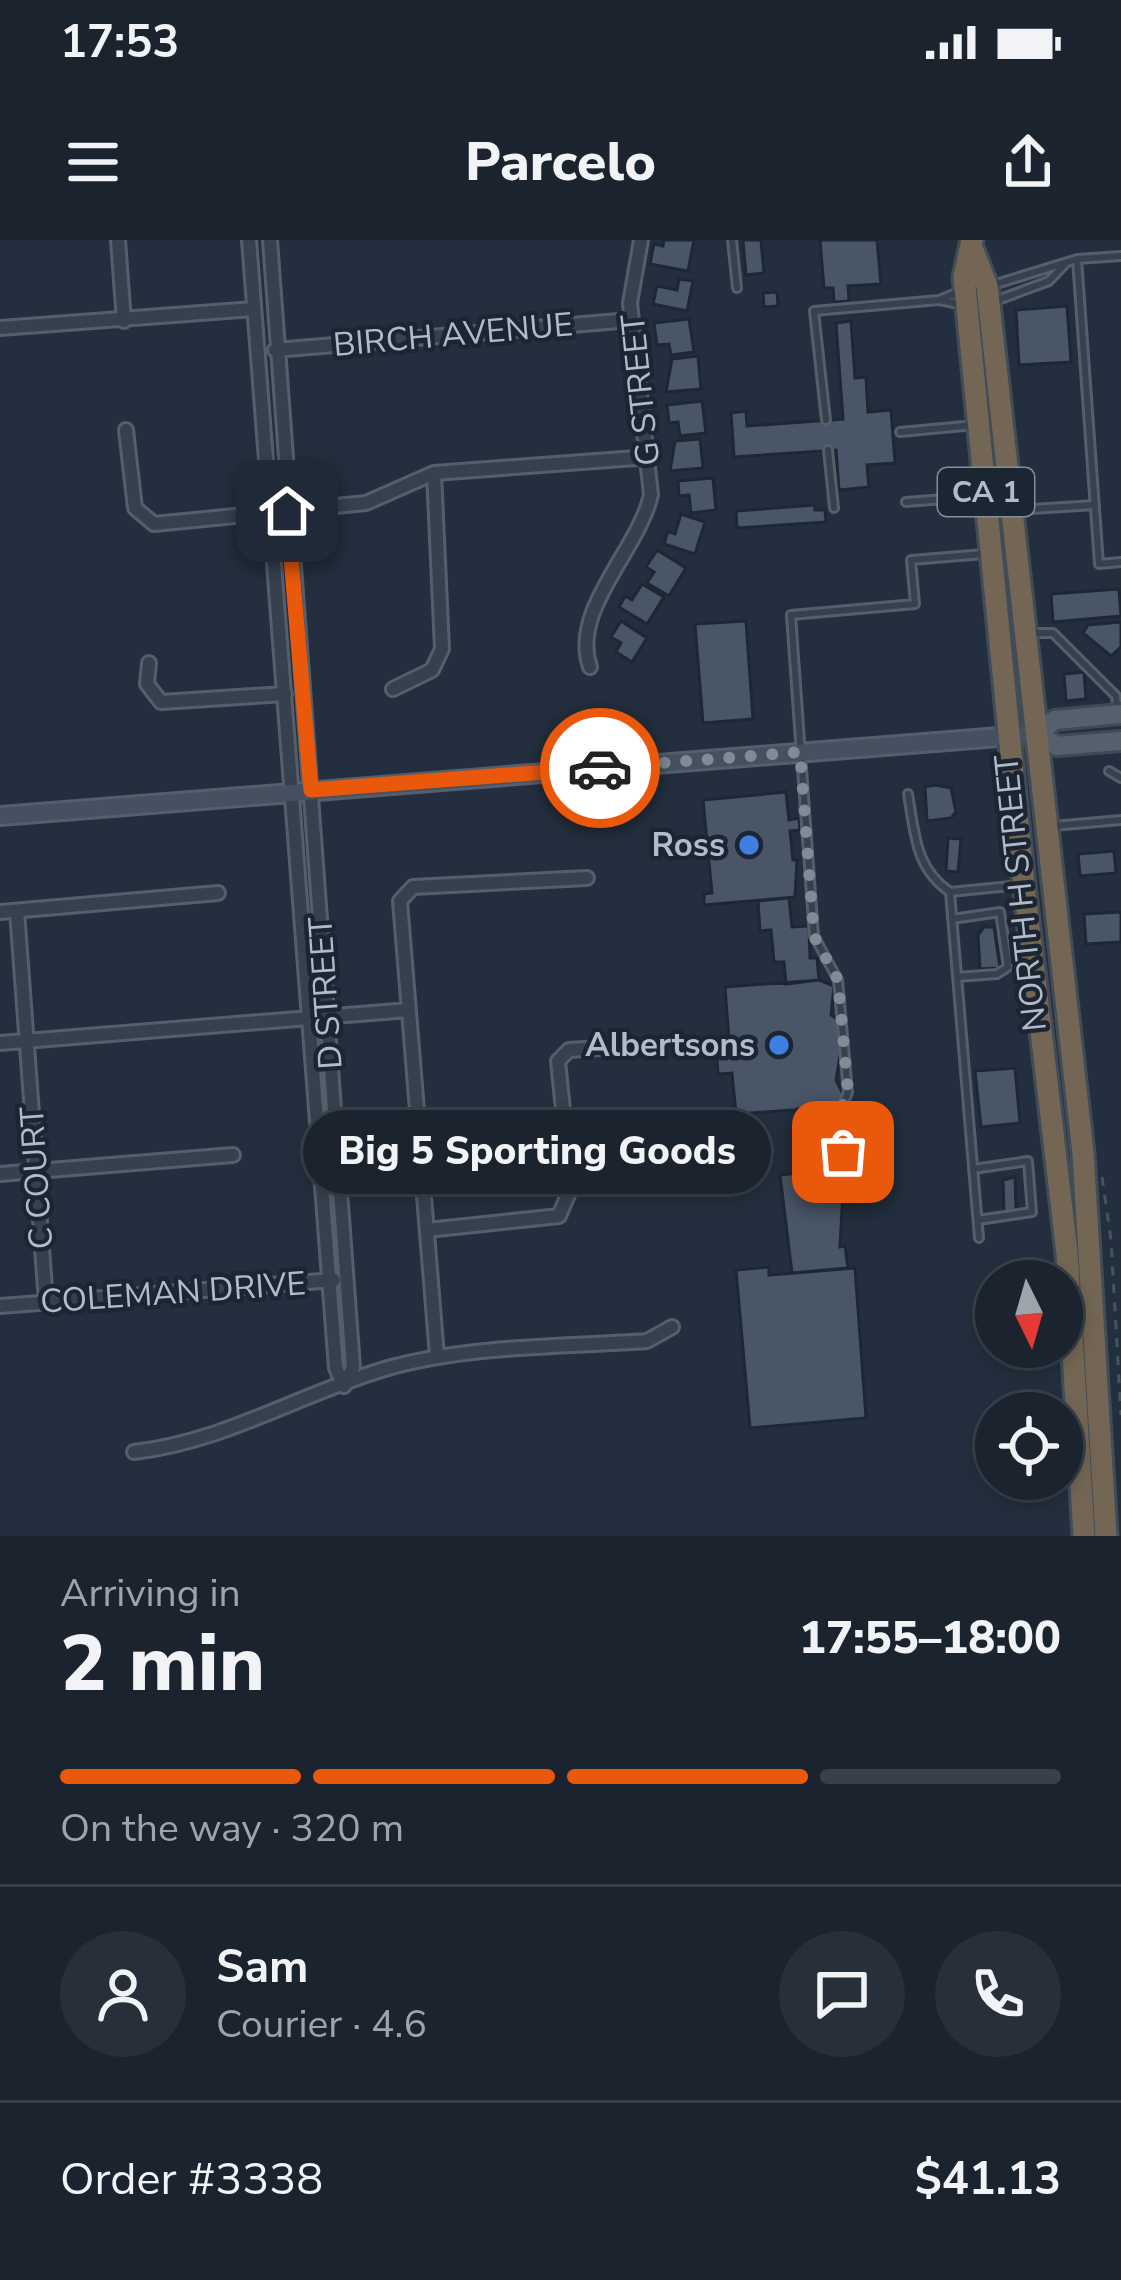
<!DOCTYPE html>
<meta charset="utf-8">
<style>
body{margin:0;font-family:"Nunito Sans",sans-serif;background:#272f3a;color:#f1f3f6;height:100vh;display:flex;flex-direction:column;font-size:45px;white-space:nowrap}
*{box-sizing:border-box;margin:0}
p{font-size:39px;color:#9fa4aa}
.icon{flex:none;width:66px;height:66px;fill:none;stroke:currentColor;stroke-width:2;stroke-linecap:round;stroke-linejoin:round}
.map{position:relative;height:1296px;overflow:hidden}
.details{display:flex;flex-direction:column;background:#1a232e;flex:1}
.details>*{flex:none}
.needle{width:78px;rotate:175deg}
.tools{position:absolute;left:975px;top:1020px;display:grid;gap:24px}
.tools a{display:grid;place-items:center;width:108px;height:108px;border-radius:50%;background:#1a232e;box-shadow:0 6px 18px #0003,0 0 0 3px #38404a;font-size:60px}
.pin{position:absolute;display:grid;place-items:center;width:102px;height:102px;color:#fff;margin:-51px;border-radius:24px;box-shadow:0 6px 18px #0006}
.courier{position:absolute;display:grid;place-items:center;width:120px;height:120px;margin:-60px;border:9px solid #ea580c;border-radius:50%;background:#fff;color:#222;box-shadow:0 3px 15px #0007}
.bubble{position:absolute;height:84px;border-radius:42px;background:#1a232e;box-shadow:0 6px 18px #0003,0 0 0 3px #38404a;font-size:39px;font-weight:800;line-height:84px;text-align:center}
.head em{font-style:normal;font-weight:800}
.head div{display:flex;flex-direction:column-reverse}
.head{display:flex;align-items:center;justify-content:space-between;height:204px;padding:0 60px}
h1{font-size:78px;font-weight:800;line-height:90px}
.bar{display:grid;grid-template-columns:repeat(4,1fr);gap:18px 12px;align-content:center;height:144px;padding:0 60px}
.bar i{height:15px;border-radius:9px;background:#38404a}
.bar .active{background:#ea580c}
.bar p{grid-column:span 4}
.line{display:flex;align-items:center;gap:30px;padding:0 60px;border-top:3px solid #38404a}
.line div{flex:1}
.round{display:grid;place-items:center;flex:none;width:126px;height:126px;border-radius:63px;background:#272f3a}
.status{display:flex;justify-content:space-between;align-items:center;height:84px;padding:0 60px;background:#1a232e;direction:ltr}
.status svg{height:33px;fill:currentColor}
header{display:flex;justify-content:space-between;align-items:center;height:156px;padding:0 60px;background:#1a232e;font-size:54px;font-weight:800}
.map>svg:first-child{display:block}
.building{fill:#495667;stroke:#1e2834;stroke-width:3}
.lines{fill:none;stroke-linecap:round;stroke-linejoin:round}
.lane-casing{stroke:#555f6b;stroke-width:12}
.street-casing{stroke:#555f6b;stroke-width:18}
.secondary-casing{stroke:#555f6b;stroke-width:22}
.primary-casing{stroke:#404a56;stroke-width:24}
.highway-casing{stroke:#424c58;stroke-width:27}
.path{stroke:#405859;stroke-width:3;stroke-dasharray:9 9;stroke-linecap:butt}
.lane{stroke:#37414e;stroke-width:6}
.street{stroke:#37414e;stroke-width:12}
.secondary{stroke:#455061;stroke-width:16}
.primary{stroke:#55606e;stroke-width:18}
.highway{stroke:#746654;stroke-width:21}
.done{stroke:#808b98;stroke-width:12;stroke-dasharray:0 21.6}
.route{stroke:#ea580c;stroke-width:15}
.shop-dot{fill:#3f7fe0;stroke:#1c2632;stroke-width:4.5}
.labels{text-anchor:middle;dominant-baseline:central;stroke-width:9;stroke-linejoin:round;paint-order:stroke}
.shield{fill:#1c2632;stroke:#858f9c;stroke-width:3}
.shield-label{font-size:30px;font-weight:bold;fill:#b2bcc9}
.street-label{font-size:33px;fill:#b2bcc9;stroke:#1c2632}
.poi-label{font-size:33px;font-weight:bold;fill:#b2bcc9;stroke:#1c2632;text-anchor:end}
</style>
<div class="status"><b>17:53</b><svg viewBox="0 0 49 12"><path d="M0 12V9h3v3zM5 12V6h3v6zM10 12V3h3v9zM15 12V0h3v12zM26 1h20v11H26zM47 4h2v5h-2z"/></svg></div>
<header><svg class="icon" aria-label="menu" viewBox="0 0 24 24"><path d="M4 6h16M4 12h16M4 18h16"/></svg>Parcelo<svg class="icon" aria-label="share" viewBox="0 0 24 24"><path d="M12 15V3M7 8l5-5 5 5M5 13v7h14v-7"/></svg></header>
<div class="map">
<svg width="1121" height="1296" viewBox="0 0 1121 1296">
<rect width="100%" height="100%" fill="#232f3e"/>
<path class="building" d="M664,0h30l-6,31 -38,-7 4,-20 9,2z
M743,0h18l3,33 -18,2z
M820,0h57l4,44 -33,2 1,15 -15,1 -1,-14h-9z
M679,39l14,2 -6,30 -34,-7 4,-18 20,4z
M777,52l1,14 -14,1 -1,-14z
M1067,66l4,56 -52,3 -3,-55z
M689,79l5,33 -23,3 -2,-11 -12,1 -3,-22z
M851,81l4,57 11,-1 2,35 23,-2 4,53 -28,2 2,22 -30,3 -3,-40 -102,7 -3,-44 15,-2 1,15 96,-7 -7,-96z
M698,116l3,33 -35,3 6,-33z
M702,161l4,32 -26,3 -2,-14 -9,1 -2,-18z
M700,199l3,29 -33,3 5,-30z
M713,238l3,32 -25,3 -2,-18 -10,1 -1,-15z
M815,265v5h10l1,12 -89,6 -1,-17z
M681,274l24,8 -10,32 -31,-10 4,-13 7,3z
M657,310l29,18 -17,28 -22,-13 7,-11 -8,-5z
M642,344l22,13 -17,27 -28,-17 6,-11 7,4z
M1119,349l2,27 -68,6 -2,-28z
M621,381l26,17 -15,24 -16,-10 5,-9 -10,-6z
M746,381l7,98 -50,4 -8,-99z
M1121,382v25l-10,9 -28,-23 5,-8z
M1084,432l2,27 -20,2 -2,-27z
M936,545l15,3 5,24 -5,6 -24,3 -2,-34z
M786,552l3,28 10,-2 1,12 -10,1 3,29h4l-2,37 -91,8v-11l8,-1 -9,-93z
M948,598l13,1 -3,33 -12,-1z
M1114,611l2,22 -36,3 -2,-22z
M789,658l3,29 17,-1 1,32h7l2,22 -33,4 -2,-22h-10l-3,-32 -11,1 -2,-30z
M1121,672v30l-35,2 -2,-30z
M984,687h10l6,41 -20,1 -2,-34z
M819,740l15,6 -3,29 6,4 4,31 -5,30 8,16 -10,11 -98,7 -4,-41 -14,1 -2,-34h13l-4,-53z
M1015,828l5,55 -39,4 -6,-56z
M829,867l6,85 8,-1 -3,56 5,-1 3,22 -56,5 -12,-98 21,-2 -4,-64z
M1015,937l1,35 -12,1 -1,-33z
M769,1027v8l86,-7 11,150 -116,10 -14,-158z"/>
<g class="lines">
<g class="lane-casing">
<path id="lane" d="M732,0l5,48
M1077,19l22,305 22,-2
M993,45l84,-26 44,-3
M939,60l24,-10
M995,61l54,-20 17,-18
M826,180l-12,-109 125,-11 25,5
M900,192l75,-7
M828,210l6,58
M906,262l77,-6
M1015,270l80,-5
M1029,393h24l63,63 2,17
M1109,531l12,7
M908,554c7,40 7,74 42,98l70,-7
M1053,586l68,-6
M950,652l29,346
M952,679l48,-7 8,55 -11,7 -40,3
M843,912l-3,-39 8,-21 -10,-112 -24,-44 -23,-321 124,-11 -4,-44 73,-6
M973,929l55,-8 4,51 -54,8"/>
</g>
<g class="street-casing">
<path id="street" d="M118,0l6,81
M249,0l87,1128 8,18
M270,0l83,1127 -9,19
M0,88l254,-19
M275,110l356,-30
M126,190l9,78 19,16 212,-21 68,-30 216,-16
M149,423l-2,21 14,18 124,-8
M590,427c-20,-57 48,-116 61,-172l-21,-192 11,-63
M393,449l39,-19 10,-21 -8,-176
M17,671l29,391
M0,672l218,-19
M0,803l409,-33
M0,934l233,-19
M571,948l55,-4
M427,990l132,-14 12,-28 -13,-127 11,-11 48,-3
M0,1066l334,-26
M437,1116l-37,-455 13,-14 174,-9
M134,1212c93,-11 167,-59 254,-84 83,-23 174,-21 259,-27l25,-14"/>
</g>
<g class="secondary-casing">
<path id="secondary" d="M0,576l1037,-82"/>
</g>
<g class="primary-casing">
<path id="primary" d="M1121,474l-66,6 -18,14 20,12 64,-5"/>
</g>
<g class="highway-casing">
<path id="highway" d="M972,0l-8,37 60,608 43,368 17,283
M972,8l15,38 96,867 23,383"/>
</g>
<path class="path" d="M1102,937l9,63 10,175"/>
<use href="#lane" class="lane"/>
<use href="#street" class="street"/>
<use href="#secondary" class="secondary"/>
<use href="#primary" class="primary"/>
<use href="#highway" class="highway"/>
</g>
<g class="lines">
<path class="done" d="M600,528l200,-16 14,184 24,44 10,112 -8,21 3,39"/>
<path class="route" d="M287,271l24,279 289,-22"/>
</g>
<g class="shop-dot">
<circle cx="749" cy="605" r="12"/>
<circle cx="779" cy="805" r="12"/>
</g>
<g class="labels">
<rect class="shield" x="938" y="228" width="96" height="48" rx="9"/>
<g class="shield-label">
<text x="986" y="252">CA 1</text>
</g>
<g class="street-label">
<text transform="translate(453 95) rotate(-5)">BIRCH AVENUE</text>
<text transform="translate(641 150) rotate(-96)">G STREET</text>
<text transform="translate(1021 653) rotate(-96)">NORTH H STREET</text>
<text transform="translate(326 753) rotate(-94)">D STREET</text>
<text transform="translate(37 938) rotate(-94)">C COURT</text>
<text transform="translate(173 1053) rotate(-4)">COLEMAN DRIVE</text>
</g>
<g class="poi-label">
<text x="725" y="605">Ross</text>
<text x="755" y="805">Albertsons</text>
</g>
</g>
</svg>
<div class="tools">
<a><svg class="needle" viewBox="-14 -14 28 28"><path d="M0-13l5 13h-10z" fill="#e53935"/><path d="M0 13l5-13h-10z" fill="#9fa4aa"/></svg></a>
<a><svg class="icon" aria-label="locate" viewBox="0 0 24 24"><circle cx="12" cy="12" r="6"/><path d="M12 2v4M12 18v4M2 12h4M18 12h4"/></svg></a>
</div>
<div class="pin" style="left:843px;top:912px;background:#ea580c"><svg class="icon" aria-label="bag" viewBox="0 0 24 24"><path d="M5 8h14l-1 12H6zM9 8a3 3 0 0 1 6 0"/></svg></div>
<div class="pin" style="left:287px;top:271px;background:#1f2937"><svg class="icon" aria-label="home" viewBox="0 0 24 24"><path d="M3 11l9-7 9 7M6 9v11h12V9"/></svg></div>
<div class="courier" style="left:600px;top:528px"><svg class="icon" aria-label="car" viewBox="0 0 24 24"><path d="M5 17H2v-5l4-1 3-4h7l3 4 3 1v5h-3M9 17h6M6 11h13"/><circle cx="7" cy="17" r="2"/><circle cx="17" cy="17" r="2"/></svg></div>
<div class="bubble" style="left:303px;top:870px;width:468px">Big 5 Sporting Goods</div>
</div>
<section class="details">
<div class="head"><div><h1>2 min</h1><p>Arriving in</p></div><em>17:55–18:00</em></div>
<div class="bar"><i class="active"></i><i class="active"></i><i class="active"></i><i></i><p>On the way · 320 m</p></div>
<div class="line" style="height:216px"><a class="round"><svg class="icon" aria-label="person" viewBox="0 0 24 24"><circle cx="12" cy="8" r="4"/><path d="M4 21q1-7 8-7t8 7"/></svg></a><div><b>Sam</b><p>Courier · 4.6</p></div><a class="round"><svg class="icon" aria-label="chat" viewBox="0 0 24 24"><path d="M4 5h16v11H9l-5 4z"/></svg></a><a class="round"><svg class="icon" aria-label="phone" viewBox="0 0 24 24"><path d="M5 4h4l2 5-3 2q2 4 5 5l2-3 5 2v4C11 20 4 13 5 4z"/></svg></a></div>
<div class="line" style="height:156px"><div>Order #3338</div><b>$41.13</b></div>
</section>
